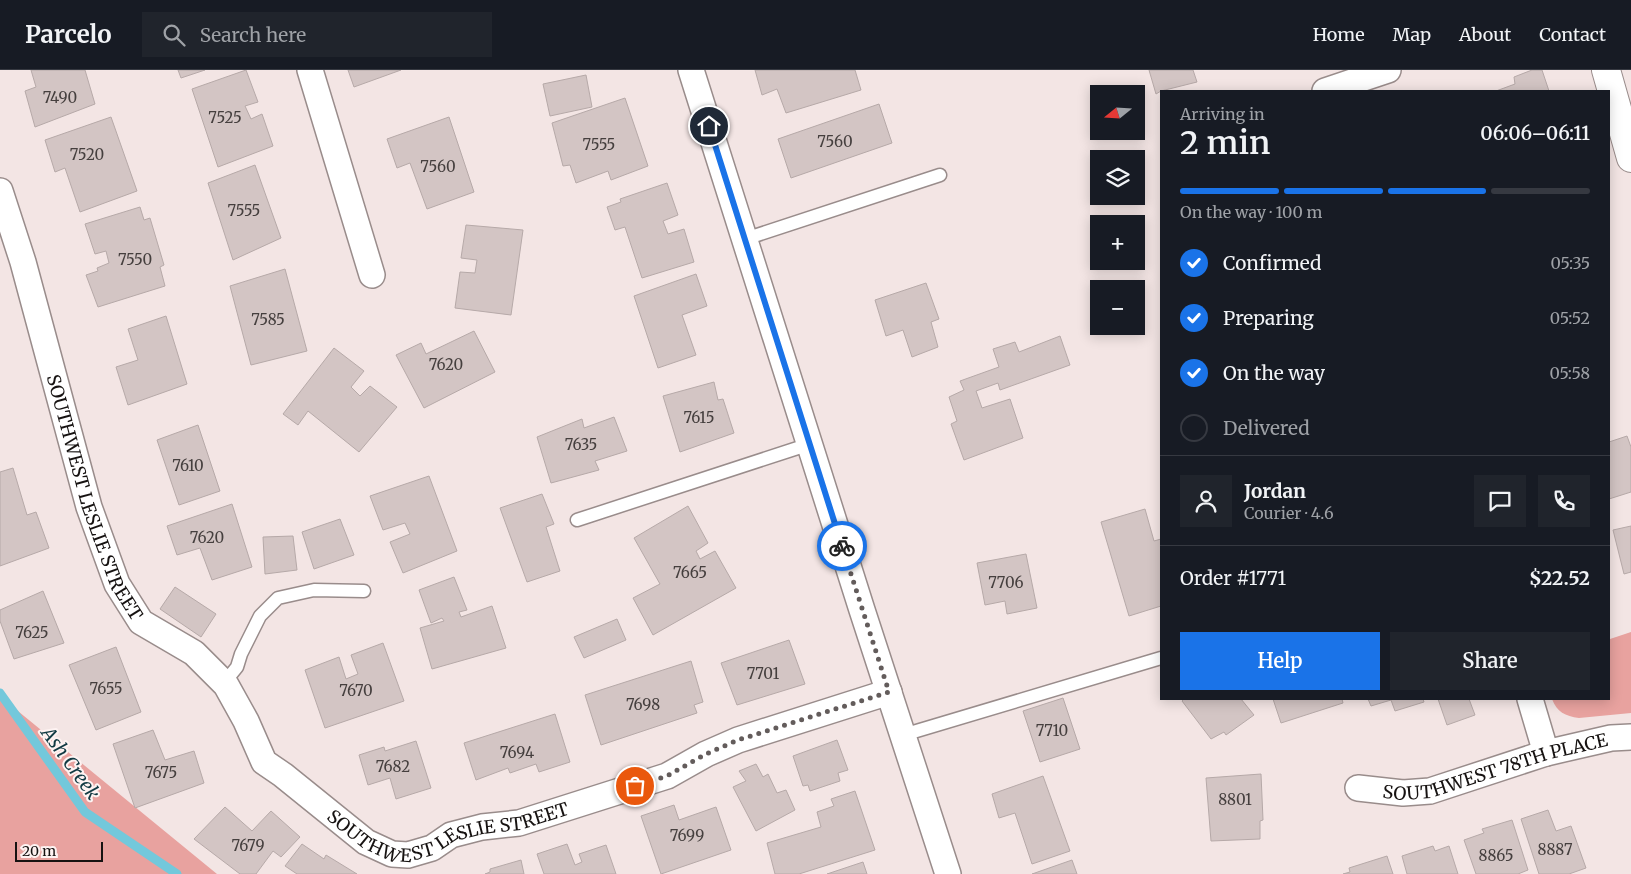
<!DOCTYPE html>
<meta charset="utf-8">
<style>
body{margin:0;font-family:Merriweather,serif;background:#20242c;color:#f1f3f6;height:100vh;display:flex;flex-direction:column;font-size:19px;white-space:nowrap}
*{box-sizing:border-box;margin:0}
p{font-size:16px;color:#9ea1a6}
.icon{flex:none;width:28px;height:28px;fill:none;stroke:currentColor;stroke-width:2;stroke-linecap:round;stroke-linejoin:round}
.map{position:relative;flex:1;overflow:hidden}
.panel{position:absolute;left:1160px;top:20px;width:450px;height:610px;display:flex;flex-direction:column;background:#171b24;border-radius:0px;box-shadow:0 2px 12px #0003}
.panel>*{flex:none}
.needle{width:32px;rotate:252deg}
.buttons{position:absolute;left:1090px;top:15px;display:grid;gap:10px}
.buttons a{display:grid;place-items:center;width:55px;height:55px;border-radius:0px;background:#171b24;box-shadow:0 2px 12px #0003;font-size:25px}
.scale{position:absolute;left:15px;bottom:12px;width:88px;box-sizing:border-box;padding-left:5px;border:2px solid #161211;border-top:0;font-size:14px;line-height:18px;white-space:nowrap;color:#161211;-webkit-text-stroke:4px #fef3f2;paint-order:stroke}
.pin{position:absolute;display:grid;place-items:center;width:42px;height:42px;color:#fff;margin:-21px;border:2px solid #fff;border-radius:50%;box-shadow:0 1px 5px #0007}
.courier{position:absolute;display:grid;place-items:center;width:50px;height:50px;margin:-25px;border:4px solid #1a73e8;border-radius:50%;background:#fff;color:#222;box-shadow:0 1px 6px #0007}
.headline em{font-style:normal;font-weight:600}
.headline div{display:flex;flex-direction:column-reverse}
.headline{display:flex;align-items:center;justify-content:space-between;height:85px;padding:0 20px}
h1{font-size:32px;font-weight:600;line-height:38px}
.bar{display:grid;grid-template-columns:repeat(4,1fr);gap:8px 5px;align-content:center;height:60px;padding:0 20px}
.bar i{height:6px;border-radius:4px;background:#363941}
.bar .selected{background:#1a73e8}
.bar p{grid-column:span 4}
.line{display:flex;align-items:center;gap:12px;padding:0 20px;border-top:1px solid #363941}
.line div{flex:1}
.round{display:grid;place-items:center;flex:none;width:52px;height:52px;border-radius:0px;background:#20242c}
ol{padding:0 20px;list-style:none}
li{display:flex;align-items:center;gap:15px;height:55px}
li p{margin-inline-start:auto}
li .icon{padding:5px;border-radius:50%;background:#1a73e8;color:#fff;stroke-width:4}
li:last-child{color:#9ea1a6}
li i{width:28px;height:28px;border:2px solid #363941;border-radius:50%}
.primary-button{display:flex;gap:10px;margin-top:auto;padding:10px 20px}
.primary-button a{flex:1;height:58px;border-radius:0px;background:#1a73e8;color:#fff;font-size:20px;font-weight:600;line-height:58px;text-align:center}
.primary-button a+a{background:#20242c;color:#f1f3f6}
header{display:flex;align-items:center;gap:30px;box-sizing:border-box;height:70px;padding:0 25px;background:#171b24;border-bottom:1px solid #363941}
header strong{font-size:24px}
nav{display:flex;gap:28px;margin-inline-start:auto;font-size:18px}
.search{width:350px;height:45px;background:#20242c;display:flex;align-items:center;gap:12px;box-sizing:border-box;padding:0 18px;border-radius:0px;color:#9ea1a6;font-size:19px}
.map>svg:first-child{display:block}
.green{fill:#e8a29f}
.lines{fill:none;stroke-linecap:round;stroke-linejoin:round}
.stream{stroke:#73c8db;stroke-width:9}
.building{fill:#d3c5c4;stroke:#b6a9a8}
.lane-casing{stroke:#998c8b;stroke-width:15}
.street-casing{stroke:#998c8b;stroke-width:28}
.secondary-casing{stroke:#998c8b;stroke-width:30}
.lane{stroke:#fff;stroke-width:12}
.street{stroke:#fff;stroke-width:25}
.secondary{stroke:#fff;stroke-width:28}
.done{stroke:#635c5b;stroke-width:5;stroke-dasharray:0 9}
.route{stroke:#1a73e8;stroke-width:6}
.labels{text-anchor:middle;dominant-baseline:central;stroke-width:4;stroke-linejoin:round;paint-order:stroke}
.number-label{font-size:15px;fill:#453f3e}
.street-label{font-size:18px;fill:#161211;stroke:#fef3f2}
.water-label{font-size:19px;font-style:italic;fill:#113a43;stroke:#fef3f2}
</style>
<header>
<strong>Parcelo</strong>
<div class="search"><svg class="icon" aria-label="search" viewBox="0 0 24 24"><circle cx="10" cy="10" r="6"/><path d="M15 15l6 6"/></svg>Search here</div>
<nav><a>Home</a><a>Map</a><a>About</a><a>Contact</a></nav>
</header>
<div class="map">
<svg width="1631" height="804" viewBox="0 0 1631 804">
<rect width="100%" height="100%" fill="#f3e5e4"/>
<path class="green" d="M1631,562v81l-52,5c-14,-2 -22,-6 -27,-19h57v-64l1,4z
M0,622l2,6 215,176h-217z"/>
<g class="lines">
<path class="stream" d="M0,623l85,119 92,62"/>
</g>
<path class="building" d="M31,0h54l10,34 -60,23 -10,-36 11,-4z
M178,0h27l-24,8z
M246,0l12,32 -13,4 6,13 11,-5 11,32 -55,21 -26,-78z
M348,0h53l-47,17z
M755,0h100l6,20 -75,23 -9,-24 -15,6z
M1149,0h44l4,12 -36,9 -5,3z
M1532,0h10l7,21h-53l19,-7 -1,-7z
M586,5l6,32 -42,9 -7,-32z
M625,28l23,68 -37,14 -3,-9 -32,12 -6,-18 -7,1 -11,-43z
M879,34l13,39 -101,35 -13,-39z
M111,47l26,74 -57,21 -15,-44 -10,4 -10,-32z
M449,47l25,75 -47,17 -17,-46 -13,5 -10,-29z
M255,95l26,73 -48,22 -25,-77z
M667,113l11,32 -15,6 5,13 16,-5 10,33 -52,16 -17,-51 -10,3 -8,-23 14,-5 -1,-3z
M140,137l4,13 6,-2 14,47 -4,2 5,19 -67,21 -12,-32 12,-4 -1,-3 12,-5 -3,-12 -11,3 -10,-30z
M466,155l57,5 -12,85 -56,-7 5,-36 15,1 2,-13 -16,-2z
M285,199l22,82 -56,14 -21,-79z
M696,204l11,32 -25,9 14,40 -38,13 -24,-72z
M926,213l13,36 -8,3 7,25 -26,10 -9,-27 -17,6 -11,-36z
M166,246l21,68 -59,21 -12,-38 22,-7 -10,-31z
M474,261l21,41 -71,36 -28,-53 25,-12 5,11z
M1060,266l10,29 -70,25 -2,-7 -22,8 6,17 28,-9 13,39 -59,22 -13,-36 6,-3 -8,-24 15,-7 -4,-9 39,-14 -6,-18 22,-7 4,10z
M334,278l30,23 -13,16 9,9 10,-10 27,21 -38,45 -51,-41 -10,14 -15,-11z
M714,312l4,18 5,-1 11,34 -54,19 -17,-56z
M614,347l13,34 -32,10 4,9 -48,13 -14,-46 45,-18 2,9z
M198,355l22,66 -41,14 -22,-65z
M1627,366l4,11v45l-22,7v-57z
M13,398l14,47 9,-3 13,36 -49,18v-94z
M429,406l28,75 -54,22 -13,-31 20,-8 -5,-11 -22,7 -13,-34z
M542,424l12,30 -8,3 14,44 -33,11 -27,-74z
M232,434l20,63 -40,13 -12,-32 -23,7 -10,-29z
M688,436l20,37 -12,8 4,8 15,-8 21,37 -83,47 -20,-37 27,-14 -26,-46z
M1145,439l9,32 7,-2v67l-32,10 -28,-94z
M340,449l14,36 -40,14 -12,-37z
M1631,456v46l-7,2 -11,-44z
M293,466l4,34 -32,4 -2,-37z
M1026,484l11,54 -30,6 -2,-13 -20,4 -8,-42z
M454,507l13,33 -8,2 2,5 31,-11 14,42 -74,21 -12,-41 24,-7 -2,-3 -11,5 -12,-33z
M175,517l41,27 -15,23 -41,-28z
M43,521l21,52 -50,16 -14,-38v-11z
M617,549l9,21 -42,18 -10,-21z
M789,570l16,44 -68,21 -16,-42z
M383,573l21,58 -79,27 -20,-58 34,-13 7,22 12,-5 -7,-19z
M116,577l25,65 -45,18 -27,-65z
M691,591l12,41 -9,3 3,8 -96,32 -16,-50z
M1063,628l17,51 -40,13 -17,-51z
M1184,629h57l13,16 -28,20 -2,-3 -13,7 -29,-38z
M1273,629h69l1,4 -62,20z
M1368,629h55l1,3 -29,9 -4,-11 -20,6z
M1438,629h31l6,16 -28,10z
M555,644l15,48 -31,10 -3,-8 -26,9 -2,-5 -32,12 -12,-37z
M153,660l12,30 29,-9 10,32 -69,25 -22,-64z
M837,670l11,30 -10,3 2,8 -30,10 -2,-6 -5,1 -10,-30z
M416,671l15,47 -35,11 -6,-21 -22,7 -9,-30 25,-8 1,4z
M756,694l7,13 5,-3 9,19 9,-3 9,20 -39,21 -23,-44 13,-6 -7,-10z
M1261,704l2,46 -3,1v18l-49,2 -5,-63z
M1043,706l27,75 -38,13 -17,-51 -16,5 -7,-24z
M855,721l20,59 -76,24h-24l-8,-31 54,-16 -4,-15 17,-6 -3,-7z
M674,735l5,15 37,-13 15,43 -70,24 -20,-58z
M225,737l27,24 19,-20 29,26 -19,20 -8,-6 -17,23h-16l-46,-35z
M1548,740l8,21 15,-5 15,42 -17,6h-30l-18,-55z
M1512,750l16,50 -10,4h-42l-12,-34 20,-7 -2,-4z
M302,774l22,15 2,-4 31,19h-60l-12,-8z
M567,774l8,21 7,-3 -3,-8 27,-9 10,29h-72l-7,-20z
M1433,776l2,5 14,-5 9,28h-51l-5,-18z
M1387,786l6,18h-50l7,-2 -1,-4z
M521,790l3,14h-39l5,-2v-3z
M1072,790l5,14h-45z
M863,792l4,12h-40z"/>
<g class="lines">
<g class="lane-casing">
<path id="lane" d="M745,169l195,-64
M577,450l233,-76
M224,613l13,-16 4,-13 19,-38 18,-18 36,-8 50,1
M903,665l258,-77"/>
</g>
<g class="street-casing">
<g id="street">
<path d="M310,0l62,205"/>
<path d="M691,0l171,540 86,264"/>
<path d="M1325,21l63,-21"/>
<path id="s1" d="M0,121l23,71 66,245 28,77 24,38 53,31 32,32 20,36 18,41 19,13 83,67 26,12 16,1 24,-7 19,-13 31,-8 37,-4 148,-47 39,-22 32,-14 151,-48"/>
<path d="M1530,629l16,54"/>
<path id="s2" d="M1358,718l45,5 27,-2 116,-38 65,-15 20,-1"/>
</g>
</g>
<g class="secondary-casing">
<path id="secondary" d="M1606,0l25,88"/>
</g>
<use href="#lane" class="lane"/>
<use href="#street" class="street"/>
<use href="#secondary" class="secondary"/>
</g>
<g class="lines">
<path class="done" d="M635,716l32,-10 39,-22 32,-14 151,-48 -47,-146"/>
<path class="route" d="M709,56l133,420"/>
</g>
<g class="labels">
<g class="number-label">
<text x="60" y="27">7490</text>
<text x="225" y="47">7525</text>
<text x="835" y="71">7560</text>
<text x="599" y="74">7555</text>
<text x="87" y="84">7520</text>
<text x="438" y="96">7560</text>
<text x="244" y="140">7555</text>
<text x="135" y="189">7550</text>
<text x="268" y="249">7585</text>
<text x="446" y="294">7620</text>
<text x="699" y="347">7615</text>
<text x="581" y="374">7635</text>
<text x="188" y="395">7610</text>
<text x="207" y="467">7620</text>
<text x="690" y="502">7665</text>
<text x="1006" y="512">7706</text>
<text x="32" y="562">7625</text>
<text x="763" y="603">7701</text>
<text x="106" y="618">7655</text>
<text x="356" y="620">7670</text>
<text x="643" y="634">7698</text>
<text x="1052" y="660">7710</text>
<text x="517" y="682">7694</text>
<text x="393" y="696">7682</text>
<text x="161" y="702">7675</text>
<text x="1235" y="729">8801</text>
<text x="687" y="765">7699</text>
<text x="248" y="775">7679</text>
<text x="1555" y="779">8887</text>
<text x="1496" y="785">8865</text>
</g>
<g class="street-label">
<text stroke="none"><textPath href="#s1" startOffset="321">SOUTHWEST LESLIE STREET</textPath></text>
<text stroke="none"><textPath href="#s2" startOffset="141">SOUTHWEST 78TH PLACE</textPath></text>
<text stroke="none"><textPath href="#s1" startOffset="861">SOUTHWEST LESLIE STREET</textPath></text>
</g>
<g class="water-label">
<text transform="translate(71 693) rotate(54)">Ash Creek</text>
</g>
</g>
</svg>
<div class="buttons">
<a><svg class="needle" viewBox="-14 -14 28 28"><path d="M0-13l5 13h-10z" fill="#e53935"/><path d="M0 13l5-13h-10z" fill="#9ea1a6"/></svg></a>
<a><svg class="icon" aria-label="layers" viewBox="0 0 24 24"><path d="M12 4l9 5-9 5-9-5zM3 14l9 5 9-5"/></svg></a>
<a>+</a>
<a>−</a>
</div>
<div class="scale">20 m</div>
<div class="pin" style="left:635px;top:716px;background:#ea580c"><svg class="icon" aria-label="bag" viewBox="0 0 24 24"><path d="M5 8h14l-1 12H6zM9 8a3 3 0 0 1 6 0"/></svg></div>
<div class="pin" style="left:709px;top:56px;background:#1f2937"><svg class="icon" aria-label="home" viewBox="0 0 24 24"><path d="M3 11l9-7 9 7M6 9v11h12V9"/></svg></div>
<div class="courier" style="left:842px;top:476px"><svg class="icon" aria-label="bike" viewBox="0 0 24 24"><circle cx="6" cy="16" r="4"/><circle cx="18" cy="16" r="4"/><path d="M6 16l4-8h5l3 8M10 8l3 8H6M13 5h3"/></svg></div>
<section class="panel">
<div class="headline"><div><h1>2 min</h1><p>Arriving in</p></div><em>06:06–06:11</em></div>
<div class="bar"><i class="selected"></i><i class="selected"></i><i class="selected"></i><i></i><p>On the way · 100 m</p></div>
<ol>
<li><svg class="icon" aria-label="check" viewBox="0 0 24 24"><path d="M5 12l5 5 9-10"/></svg>Confirmed<p>05:35</p></li>
<li><svg class="icon" aria-label="check" viewBox="0 0 24 24"><path d="M5 12l5 5 9-10"/></svg>Preparing<p>05:52</p></li>
<li><svg class="icon" aria-label="check" viewBox="0 0 24 24"><path d="M5 12l5 5 9-10"/></svg>On the way<p>05:58</p></li>
<li><i></i>Delivered</li>
</ol>
<div class="line" style="height:90px"><a class="round"><svg class="icon" aria-label="person" viewBox="0 0 24 24"><circle cx="12" cy="8" r="4"/><path d="M4 21q1-7 8-7t8 7"/></svg></a><div><b>Jordan</b><p>Courier · 4.6</p></div><a class="round"><svg class="icon" aria-label="chat" viewBox="0 0 24 24"><path d="M4 5h16v11H9l-5 4z"/></svg></a><a class="round"><svg class="icon" aria-label="phone" viewBox="0 0 24 24"><path d="M5 4h4l2 5-3 2q2 4 5 5l2-3 5 2v4C11 20 4 13 5 4z"/></svg></a></div>
<div class="line" style="height:65px"><div>Order #1771</div><b>$22.52</b></div>
<div class="primary-button"><a>Help</a><a>Share</a></div>
</section>
</div>
